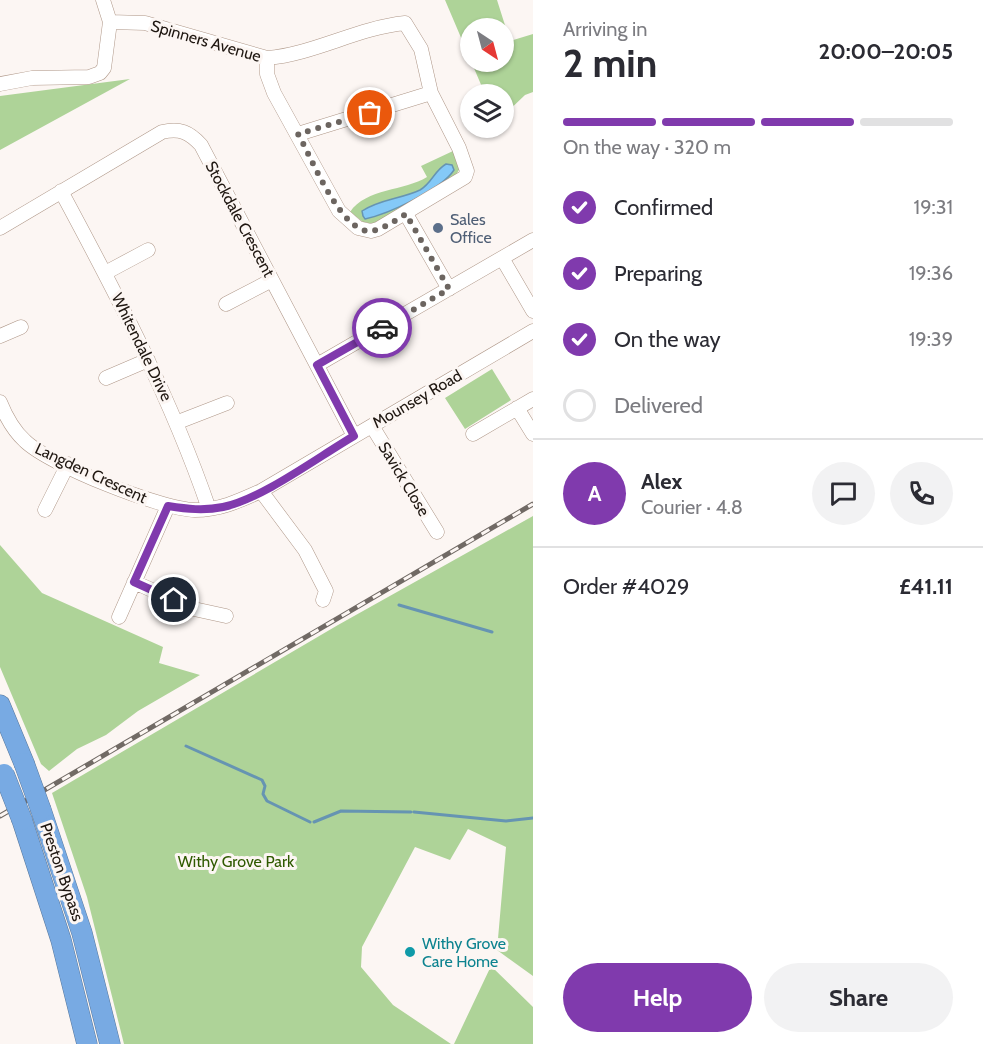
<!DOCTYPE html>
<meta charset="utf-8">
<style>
body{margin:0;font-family:Cabin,sans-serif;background:#f2f2f3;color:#2b2b33;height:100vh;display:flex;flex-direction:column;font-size:22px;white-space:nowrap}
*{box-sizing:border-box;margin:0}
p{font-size:20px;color:#7c7c81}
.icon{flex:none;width:33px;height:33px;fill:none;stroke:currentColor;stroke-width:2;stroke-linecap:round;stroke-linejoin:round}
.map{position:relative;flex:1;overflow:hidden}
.side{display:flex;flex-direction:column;background:#fff;width:450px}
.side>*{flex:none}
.needle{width:39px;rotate:144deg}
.controls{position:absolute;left:460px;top:18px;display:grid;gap:12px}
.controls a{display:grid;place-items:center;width:54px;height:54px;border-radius:50%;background:#fff;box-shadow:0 2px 4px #0004;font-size:30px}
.pin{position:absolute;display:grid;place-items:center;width:51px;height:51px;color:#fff;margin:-26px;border:3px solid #fff;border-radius:50%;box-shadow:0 2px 6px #0007}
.courier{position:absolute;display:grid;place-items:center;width:60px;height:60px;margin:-30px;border:4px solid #803aad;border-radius:50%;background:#fff;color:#222;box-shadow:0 2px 8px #0007}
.overview em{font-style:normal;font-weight:800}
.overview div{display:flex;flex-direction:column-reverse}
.overview{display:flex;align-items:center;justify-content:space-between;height:102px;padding:0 30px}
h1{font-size:39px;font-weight:800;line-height:45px}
.bar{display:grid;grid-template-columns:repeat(4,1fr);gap:9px 6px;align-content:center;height:72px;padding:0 30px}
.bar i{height:8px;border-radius:4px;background:#e1e1e2}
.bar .selected{background:#803aad}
.bar p{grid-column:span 4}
.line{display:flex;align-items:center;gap:15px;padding:0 30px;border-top:2px solid #e1e1e2}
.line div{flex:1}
.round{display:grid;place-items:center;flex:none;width:63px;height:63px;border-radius:32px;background:#f2f2f3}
ol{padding:0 30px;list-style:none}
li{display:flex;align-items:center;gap:18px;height:66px}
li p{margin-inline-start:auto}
li .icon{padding:6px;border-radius:50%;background:#803aad;color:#fff;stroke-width:4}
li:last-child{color:#7c7c81}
li i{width:33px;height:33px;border:3px solid #e1e1e2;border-radius:50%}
.cta{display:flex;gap:12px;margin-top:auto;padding:12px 30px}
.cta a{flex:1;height:69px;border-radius:36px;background:#803aad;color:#fff;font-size:24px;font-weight:800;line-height:69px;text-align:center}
.cta a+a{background:#f2f2f3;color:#2b2b33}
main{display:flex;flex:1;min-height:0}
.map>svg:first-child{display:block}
.green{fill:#aed398;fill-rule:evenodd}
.water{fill:#84c9f7;stroke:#6694b2;stroke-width:1.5}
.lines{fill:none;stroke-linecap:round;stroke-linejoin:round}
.stream{stroke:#6694b2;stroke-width:3}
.minor-casing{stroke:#af9788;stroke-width:15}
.highway-casing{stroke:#59779a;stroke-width:21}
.minor{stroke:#fff;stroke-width:14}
.highway{stroke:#78aae3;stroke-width:20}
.rail-casing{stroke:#716a65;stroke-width:5}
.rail{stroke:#fcf6f3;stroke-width:3;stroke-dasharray:9;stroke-linecap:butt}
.highway-bridge-casing{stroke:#59779a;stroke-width:21;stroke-linecap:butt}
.highway-bridge{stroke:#78aae3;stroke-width:20}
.done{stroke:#6c6560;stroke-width:6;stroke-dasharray:0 10.8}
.route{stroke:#803aad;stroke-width:8}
.service-dot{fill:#5c6f8a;stroke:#fcf6f3;stroke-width:2}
.culture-dot{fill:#0f9aa8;stroke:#fcf6f3;stroke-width:2}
.labels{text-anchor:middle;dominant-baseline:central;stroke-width:6;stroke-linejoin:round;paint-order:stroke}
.street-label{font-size:16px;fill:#1f1711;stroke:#fcf6f3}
.service-label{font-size:16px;fill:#4e5e75;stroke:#fcf6f3;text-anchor:start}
.park-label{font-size:16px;fill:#2f5a01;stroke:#fcf6f3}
.culture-label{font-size:16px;fill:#0d838f;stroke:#fcf6f3;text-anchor:start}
</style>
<main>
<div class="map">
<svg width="533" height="1044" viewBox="0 0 533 1044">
<rect width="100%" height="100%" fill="#fcf6f3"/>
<path class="green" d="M445,0h52l13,41 23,-7v58l-8,3 -21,20v-21h-19zM471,28h33v34h-33z
M130,79l-130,71v-54z
M453,151l7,17 -4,7 -82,49 -11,-2 -13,-10c16,-24 55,-21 77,-35l-6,-11z
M492,369l19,31 -46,29 -20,-31z
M533,516v460l-36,-26 9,-103 -38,-18 -18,31 -35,-13 -53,100 -1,20 32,38 58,39h-327l-37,-147 -35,-104 286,-168z
M0,545l42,48 121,54 -4,16 41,12 -62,36 -32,24 -29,14 -28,22 -8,-7 -41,-97z
M491,966l42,41v37h-79z"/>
<path class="water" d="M446,164l6,1 2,5c-13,20 -66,44 -89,49l-2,-3 -1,-5c18,-12 39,-12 58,-21 12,-7 14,-19 26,-26z"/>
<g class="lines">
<path class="stream" d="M399,605l93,27
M186,746l76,34 3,6 -2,8 4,7 43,21
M414,812l92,9 27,-3
M314,822l27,-11 70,1"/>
<g class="minor-casing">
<path id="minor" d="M103,0l7,22 35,1 122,35c47,-4 90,-30 138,-35l16,26 10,44 28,55 8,23 -2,6 -87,52 -7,2 -13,-3 -19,-17 -65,-118 -7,-19v-16
M0,84l32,-6 57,-1 11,-4 4,-5 6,-46
M298,134l133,-41
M61,191c56,104 110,207 148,318
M406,214l43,75
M0,228l162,-96c18,-4 27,0 39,13l153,291
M502,258l31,53
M105,273l43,-23
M226,304l46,-24
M0,336l21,-9
M317,365l216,-125
M106,378l42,-18
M0,402c6,15 13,28 25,39 25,24 135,68 170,69 25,0 44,-9 66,-19l272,-160
M517,408l16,26
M178,422l49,-19
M372,426l65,106
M473,434l60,-35
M261,491l44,59 21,41 -3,9
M45,510l23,-46
M134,582l60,27 32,7
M119,617l49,-111"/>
</g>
<g class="highway-casing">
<path id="highway" d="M0,705l24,58
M41,810l41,123 28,111
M22,820l39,120 26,104"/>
</g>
<use href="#minor" class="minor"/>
<use href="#highway" class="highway"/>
<g class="rail-casing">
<path id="rail" d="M0,816l533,-312"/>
</g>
<use href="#rail" class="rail"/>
<g class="highway-bridge-casing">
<path id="highway-bridge" d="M24,763l17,47
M4,774l18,46"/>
</g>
<use href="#highway-bridge" class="highway-bridge"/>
</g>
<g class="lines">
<path class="done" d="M370,113l-72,21c13,22 43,101 74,97 11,-2 24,-11 34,-17l43,75 -67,39"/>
<path class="route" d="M174,600l-40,-18 34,-76c19,3 36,5 55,1 39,-8 95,-50 131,-71l-37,-71 65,-37"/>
</g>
<circle class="service-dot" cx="438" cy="228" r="6"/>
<circle class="culture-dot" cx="410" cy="952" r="6"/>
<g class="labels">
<g class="street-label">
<text transform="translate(206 41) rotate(16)">Spinners Avenue</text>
<text transform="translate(240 219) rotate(62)">Stockdale Crescent</text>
<text transform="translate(142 347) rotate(64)">Whitendale Drive</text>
<text transform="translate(417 399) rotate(-30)">Mounsey Road</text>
<text transform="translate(91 473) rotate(25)">Langden Crescent</text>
<text transform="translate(404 479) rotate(59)">Savick Close</text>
<text transform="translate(62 872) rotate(71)">Preston Bypass</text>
</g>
<g class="service-label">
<text x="450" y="219">Sales<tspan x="450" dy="18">Office</tspan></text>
</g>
<g class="park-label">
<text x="236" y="861">Withy Grove Park</text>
</g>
<g class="culture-label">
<text x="422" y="943">Withy Grove<tspan x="422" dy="18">Care Home</tspan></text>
</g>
</g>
</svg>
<div class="controls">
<a><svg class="needle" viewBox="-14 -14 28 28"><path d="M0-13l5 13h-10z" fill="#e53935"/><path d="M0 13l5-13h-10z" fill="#7c7c81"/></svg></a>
<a><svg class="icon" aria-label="layers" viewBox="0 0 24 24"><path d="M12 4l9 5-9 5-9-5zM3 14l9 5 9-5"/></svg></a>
</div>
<div class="pin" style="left:370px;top:113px;background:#ea580c"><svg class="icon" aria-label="bag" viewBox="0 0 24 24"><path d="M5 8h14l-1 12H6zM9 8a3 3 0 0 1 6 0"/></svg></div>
<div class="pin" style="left:174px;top:600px;background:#1f2937"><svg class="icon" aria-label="home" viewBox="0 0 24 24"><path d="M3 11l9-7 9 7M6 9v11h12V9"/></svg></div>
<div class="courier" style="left:382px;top:328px"><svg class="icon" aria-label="car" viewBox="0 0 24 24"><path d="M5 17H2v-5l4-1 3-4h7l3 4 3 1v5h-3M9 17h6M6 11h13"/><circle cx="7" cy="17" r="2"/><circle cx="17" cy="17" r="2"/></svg></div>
</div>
<section class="side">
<div class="overview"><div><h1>2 min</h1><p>Arriving in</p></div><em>20:00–20:05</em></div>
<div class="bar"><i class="selected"></i><i class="selected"></i><i class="selected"></i><i></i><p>On the way · 320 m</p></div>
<ol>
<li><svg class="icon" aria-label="check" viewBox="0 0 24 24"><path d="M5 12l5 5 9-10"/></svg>Confirmed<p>19:31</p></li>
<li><svg class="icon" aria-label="check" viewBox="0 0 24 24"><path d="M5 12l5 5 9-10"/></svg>Preparing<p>19:36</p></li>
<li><svg class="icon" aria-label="check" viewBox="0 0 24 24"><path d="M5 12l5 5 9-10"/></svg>On the way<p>19:39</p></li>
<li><i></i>Delivered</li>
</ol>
<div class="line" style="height:108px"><b class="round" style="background:#803aad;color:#fff">A</b><div><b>Alex</b><p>Courier · 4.8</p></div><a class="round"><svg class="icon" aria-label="chat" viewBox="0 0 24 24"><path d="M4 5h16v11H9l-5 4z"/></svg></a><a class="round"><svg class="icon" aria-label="phone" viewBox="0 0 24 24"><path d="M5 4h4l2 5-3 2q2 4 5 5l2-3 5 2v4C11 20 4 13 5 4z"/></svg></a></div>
<div class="line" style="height:78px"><div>Order #4029</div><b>£41.11</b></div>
<div class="cta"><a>Help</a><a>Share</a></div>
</section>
</main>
